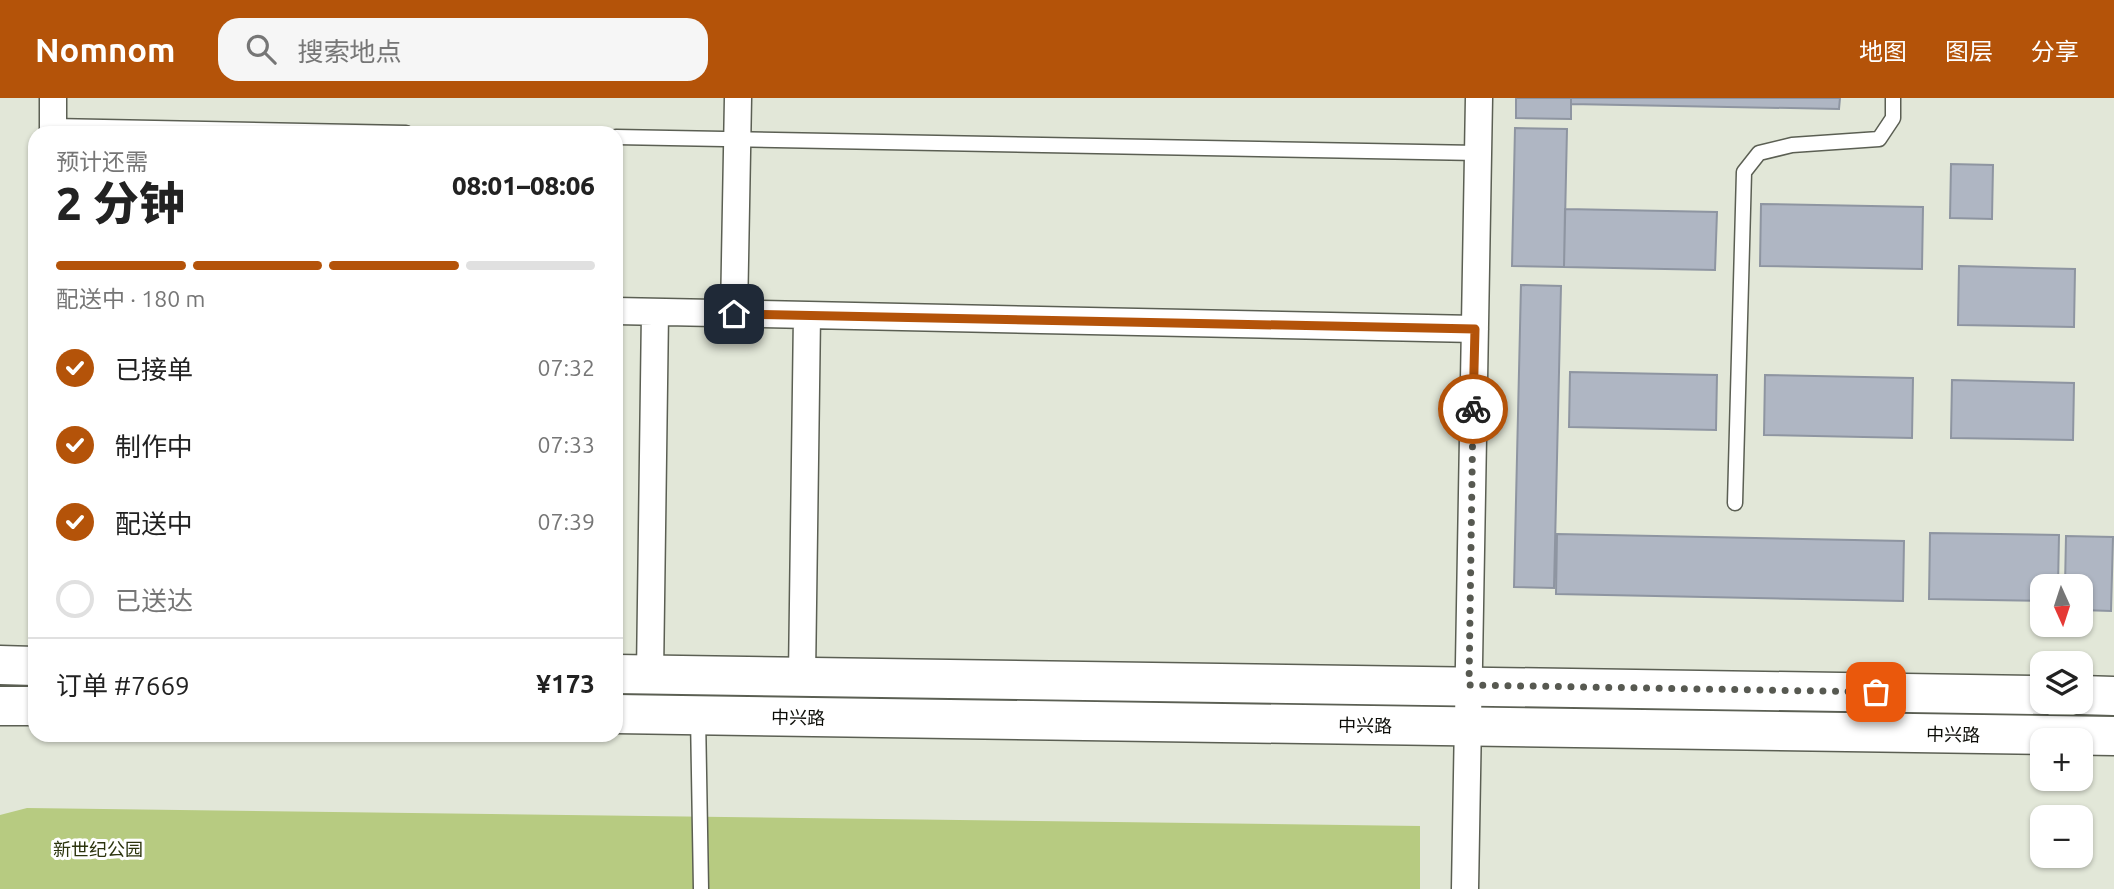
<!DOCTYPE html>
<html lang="zh">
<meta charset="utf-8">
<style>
body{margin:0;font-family:Ubuntu,"Noto Sans SC",sans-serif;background:#f6f6f6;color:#222;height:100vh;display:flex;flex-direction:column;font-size:26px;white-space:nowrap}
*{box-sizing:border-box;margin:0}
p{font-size:23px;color:#767676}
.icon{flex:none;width:38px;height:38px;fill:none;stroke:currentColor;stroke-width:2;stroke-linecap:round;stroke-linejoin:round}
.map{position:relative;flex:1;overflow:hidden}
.drawer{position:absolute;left:28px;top:28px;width:595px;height:616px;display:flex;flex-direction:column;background:#fff;border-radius:21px;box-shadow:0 2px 5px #0004}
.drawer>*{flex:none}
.needle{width:46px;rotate:177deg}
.controls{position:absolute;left:2030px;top:476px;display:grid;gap:14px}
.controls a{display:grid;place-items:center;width:63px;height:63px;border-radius:14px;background:#fff;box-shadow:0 2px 5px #0004;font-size:35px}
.pin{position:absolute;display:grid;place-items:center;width:60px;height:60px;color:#fff;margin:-30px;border-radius:14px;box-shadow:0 4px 10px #0006}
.courier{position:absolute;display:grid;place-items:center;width:70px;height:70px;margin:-35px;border:5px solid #b45309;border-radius:50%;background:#fff;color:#222;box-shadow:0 2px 9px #0007}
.overview em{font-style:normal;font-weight:800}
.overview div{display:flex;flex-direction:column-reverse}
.overview{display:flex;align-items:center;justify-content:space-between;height:119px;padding:0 28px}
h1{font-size:46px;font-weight:800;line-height:52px}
.bar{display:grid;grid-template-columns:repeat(4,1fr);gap:10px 7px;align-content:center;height:84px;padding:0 28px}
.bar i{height:9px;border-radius:5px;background:#e0e0e0}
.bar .on{background:#b45309}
.bar p{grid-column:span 4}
.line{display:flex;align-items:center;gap:18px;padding:0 28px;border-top:2px solid #e0e0e0}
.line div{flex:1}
ol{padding:0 28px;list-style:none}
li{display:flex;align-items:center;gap:21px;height:77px}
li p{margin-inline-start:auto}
li .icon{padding:7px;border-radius:50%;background:#b45309;color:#fff;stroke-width:4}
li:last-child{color:#767676}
li i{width:38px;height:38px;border:4px solid #e0e0e0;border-radius:50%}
header{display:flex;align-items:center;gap:42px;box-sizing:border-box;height:98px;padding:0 35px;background:#b45309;color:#fff}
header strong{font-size:33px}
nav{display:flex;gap:38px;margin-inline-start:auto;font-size:24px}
.search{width:490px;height:63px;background:#f6f6f6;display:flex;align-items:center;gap:18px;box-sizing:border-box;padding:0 24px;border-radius:21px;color:#767676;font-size:26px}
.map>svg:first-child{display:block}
.green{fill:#b7cb81}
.building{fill:#afb6c3;stroke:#8e95a1;stroke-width:2}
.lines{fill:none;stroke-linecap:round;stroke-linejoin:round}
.service-casing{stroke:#5b5f53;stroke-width:17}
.minor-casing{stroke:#5b5f53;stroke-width:29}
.primary-casing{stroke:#5b5f53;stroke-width:41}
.service{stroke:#fff;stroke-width:14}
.minor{stroke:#fff;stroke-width:26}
.primary{stroke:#fff;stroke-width:38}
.done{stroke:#575951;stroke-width:7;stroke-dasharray:0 12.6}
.route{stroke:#b45309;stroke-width:9}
.labels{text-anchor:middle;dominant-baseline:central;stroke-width:6;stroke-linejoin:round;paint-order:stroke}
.street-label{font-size:18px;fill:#0c0d08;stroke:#fff}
.park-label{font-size:18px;fill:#2c340e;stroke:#fff}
</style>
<header>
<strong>Nomnom</strong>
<div class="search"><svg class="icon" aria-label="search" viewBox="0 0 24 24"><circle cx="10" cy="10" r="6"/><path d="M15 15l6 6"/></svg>搜索地点</div>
<nav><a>地图</a><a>图层</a><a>分享</a></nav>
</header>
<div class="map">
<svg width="2114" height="791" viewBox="0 0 2114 791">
<rect width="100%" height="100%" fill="#e2e7d8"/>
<path class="green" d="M27,710l1393,18v63h-1420v-74z"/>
<path class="building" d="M1516,0h55v21l-55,-1z
M1571,0h269l-1,11 -268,-5z
M1515,30l52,1 -3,138 -52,-1z
M1951,66l42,1 -1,54 -42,-1z
M1761,106l162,3 -1,62 -162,-3z
M1565,111l152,3 -2,58 -151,-3z
M1959,168l116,3 -1,58 -116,-2z
M1521,187l40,1 -7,302 -40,-1z
M1570,274l147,3 -1,55 -147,-3z
M1765,277l148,3 -1,60 -148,-3z
M1952,282l122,3 -1,57 -122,-2z
M1930,435l129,2 -1,51h-16v15l-113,-2z
M1557,436l347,7 -1,60 -347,-7z
M2066,438l47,1 -2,74 -30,-1v-24h-16z"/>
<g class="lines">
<g class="service-casing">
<path id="service" d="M53,28l353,7
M616,39l862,16
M1735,405l9,-331 15,-19 33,-8 87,-6 14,-21v-20
M698,617l3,174"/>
</g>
<g class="minor-casing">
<path id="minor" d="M53,35v-35
M616,213l859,18
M734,216l4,-216
M650,576l5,-362
M802,578l5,-361
M1465,791l14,-791"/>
</g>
<g class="primary-casing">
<path id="primary" d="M0,567l35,1
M616,576l1426,21
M2081,597l33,1
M0,608h35
M616,616l1498,22"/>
</g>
<use href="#service" class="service"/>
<use href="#minor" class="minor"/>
<use href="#primary" class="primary"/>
</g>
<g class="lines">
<path class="done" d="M1473,311l-4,276 407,7"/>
<path class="route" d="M734,216l741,15 -2,80"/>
</g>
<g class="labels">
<g class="street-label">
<text transform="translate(798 619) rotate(1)">中兴路</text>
<text transform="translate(1365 627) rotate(1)">中兴路</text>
<text transform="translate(1953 636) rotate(1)">中兴路</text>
</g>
<g class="park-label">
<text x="98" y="751">新世纪公园</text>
</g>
</g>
</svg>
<div class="controls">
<a><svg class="needle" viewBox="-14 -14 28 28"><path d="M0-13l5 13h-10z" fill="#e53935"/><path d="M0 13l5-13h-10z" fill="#767676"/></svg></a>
<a><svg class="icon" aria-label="layers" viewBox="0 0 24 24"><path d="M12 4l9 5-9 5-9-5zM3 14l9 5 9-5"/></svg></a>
<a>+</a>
<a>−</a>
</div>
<div class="pin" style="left:1876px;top:594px;background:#ea580c"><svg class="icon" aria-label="bag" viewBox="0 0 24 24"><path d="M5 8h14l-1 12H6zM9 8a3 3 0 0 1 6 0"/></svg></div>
<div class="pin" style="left:734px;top:216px;background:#1f2937"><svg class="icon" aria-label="home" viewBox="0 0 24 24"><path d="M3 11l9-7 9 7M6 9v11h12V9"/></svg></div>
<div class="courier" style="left:1473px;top:311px"><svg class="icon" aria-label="bike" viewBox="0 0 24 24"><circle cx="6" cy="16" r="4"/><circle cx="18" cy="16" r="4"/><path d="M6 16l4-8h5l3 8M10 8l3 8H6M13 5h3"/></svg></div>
<section class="drawer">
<div class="overview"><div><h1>2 分钟</h1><p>预计还需</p></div><em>08:01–08:06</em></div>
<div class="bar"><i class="on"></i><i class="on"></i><i class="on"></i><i></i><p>配送中 · 180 m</p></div>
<ol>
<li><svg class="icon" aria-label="check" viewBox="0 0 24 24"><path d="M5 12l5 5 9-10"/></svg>已接单<p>07:32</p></li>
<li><svg class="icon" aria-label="check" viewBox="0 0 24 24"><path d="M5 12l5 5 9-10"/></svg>制作中<p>07:33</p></li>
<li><svg class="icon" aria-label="check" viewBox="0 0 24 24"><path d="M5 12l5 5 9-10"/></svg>配送中<p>07:39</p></li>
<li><i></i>已送达</li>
</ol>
<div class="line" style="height:91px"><div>订单 #7669</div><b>¥173</b></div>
</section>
</div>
